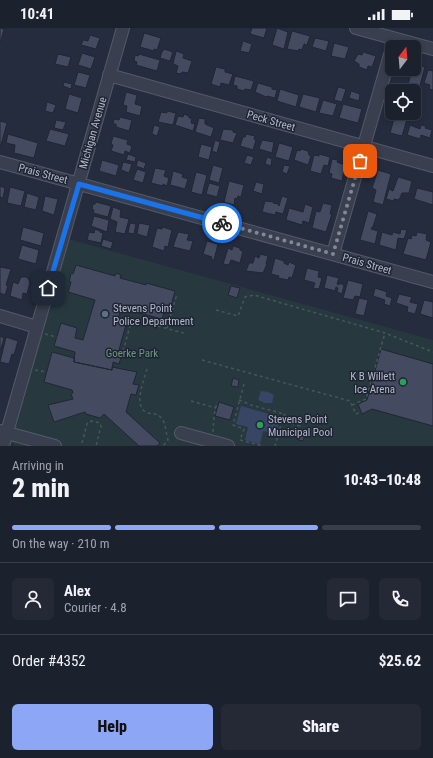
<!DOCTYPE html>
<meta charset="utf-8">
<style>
body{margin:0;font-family:"Roboto Condensed",sans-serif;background:#252936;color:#f1f3f6;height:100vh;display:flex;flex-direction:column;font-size:15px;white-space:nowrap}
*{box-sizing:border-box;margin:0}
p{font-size:13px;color:#a0a3aa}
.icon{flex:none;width:22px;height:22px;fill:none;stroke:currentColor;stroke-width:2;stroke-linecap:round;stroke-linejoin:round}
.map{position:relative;height:418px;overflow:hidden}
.side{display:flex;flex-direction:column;background:#1c212e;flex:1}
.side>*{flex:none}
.needle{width:26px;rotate:16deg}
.tools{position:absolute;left:385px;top:12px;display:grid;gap:8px}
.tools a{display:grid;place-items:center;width:36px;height:36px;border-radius:6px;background:#1c212e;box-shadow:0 2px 6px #0003,0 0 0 1px #3a3e4a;font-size:20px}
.pin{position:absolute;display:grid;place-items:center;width:34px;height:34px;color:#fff;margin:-17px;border-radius:8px;box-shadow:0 2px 6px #0006}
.courier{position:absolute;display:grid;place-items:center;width:40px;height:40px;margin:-20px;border:3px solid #1a73e8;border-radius:50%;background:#fff;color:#222;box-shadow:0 1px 5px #0007}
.headline em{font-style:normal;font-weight:800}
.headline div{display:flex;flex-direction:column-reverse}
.headline{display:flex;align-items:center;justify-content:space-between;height:68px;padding:0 12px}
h1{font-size:26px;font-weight:800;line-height:30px}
.bar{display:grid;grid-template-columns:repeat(4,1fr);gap:6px 4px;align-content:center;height:48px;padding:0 12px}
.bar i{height:5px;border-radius:3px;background:#3a3e4a}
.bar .current{background:#8da7f6}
.bar p{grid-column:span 4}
.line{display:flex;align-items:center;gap:10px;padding:0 12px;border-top:1px solid #3a3e4a}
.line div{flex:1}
.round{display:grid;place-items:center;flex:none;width:42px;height:42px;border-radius:6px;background:#252936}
.button{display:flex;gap:8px;margin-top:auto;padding:8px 12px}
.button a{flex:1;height:46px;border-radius:6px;background:#8da7f6;color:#111;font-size:16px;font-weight:800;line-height:46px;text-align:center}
.button a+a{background:#252936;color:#f1f3f6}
.status{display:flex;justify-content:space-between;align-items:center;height:28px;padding:0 20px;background:#1c212e;direction:ltr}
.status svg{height:11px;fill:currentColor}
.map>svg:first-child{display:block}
.green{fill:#27393f}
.water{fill:#394565}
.building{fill:#444b60;stroke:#202635}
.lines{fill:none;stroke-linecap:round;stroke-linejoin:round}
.minor-casing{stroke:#545a69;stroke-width:14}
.path{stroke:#45565c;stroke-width:1.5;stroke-dasharray:3 3;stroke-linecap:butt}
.minor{stroke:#393f4e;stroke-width:12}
.done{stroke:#838898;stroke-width:4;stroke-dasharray:0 7.2}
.route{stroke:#1a73e8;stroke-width:5}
.service-dot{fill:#5c6f8a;stroke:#1e2433;stroke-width:1.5}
.leisure-dot{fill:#2e9e5b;stroke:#1e2433;stroke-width:1.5}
.labels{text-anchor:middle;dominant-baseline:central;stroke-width:3;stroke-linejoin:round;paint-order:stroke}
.street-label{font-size:11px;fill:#b5bac9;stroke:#1e2433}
.poi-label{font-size:11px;fill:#b5bac9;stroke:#1e2433;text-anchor:start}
.park-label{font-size:11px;fill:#6c997d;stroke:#1e2433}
</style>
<div class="status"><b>10:41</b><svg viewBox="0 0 49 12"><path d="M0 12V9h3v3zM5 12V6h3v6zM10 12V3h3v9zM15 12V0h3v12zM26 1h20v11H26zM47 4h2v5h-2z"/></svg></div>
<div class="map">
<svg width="433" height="418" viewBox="0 0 433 418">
<rect width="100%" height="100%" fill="#252c3e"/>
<path class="green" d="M68,211l365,101v106h-420l1,-2 -3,-1z"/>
<path class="water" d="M261,363l7,1 6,3 -2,8h-7l-7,-3z
M241,378l39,11 -4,17 -13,-3 -3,13 -15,-4 3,-13 -12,-3z"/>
<path class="building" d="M0,0l4,1 -3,12h-1z
M252,0h15l-3,10 -14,-4z
M277,0l11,4 -4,17 -12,-4z
M292,3l18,5 -3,9 -3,-1 -2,6 -3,-1 -1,2 -11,-2z
M144,5l17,5 -4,12 -3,-1v2l-14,-4z
M90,7l10,3 -4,11 -15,-4 2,-5 5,1z
M315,10l14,3 -3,10 -14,-4z
M243,13l9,3 -3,9 -9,-2z
M334,15l15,4 -4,12 -14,-3z
M164,21l9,3 -3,9 -10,-3 2,-7h1z
M176,23l8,3 -1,4 9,3 -4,12 -6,-1 -1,2 -5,-1 2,-7 -5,-2z
M363,24l13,4 -4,11 -4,-1 -1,4 -8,-3v-3l-5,-3 4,-7 4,1z
M82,25l13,4 -4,12 -13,-4z
M58,26l13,3 -3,10 -13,-3z
M139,26l21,6 -3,11 -21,-6 1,-3 -3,-1 1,-6 3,1z
M414,36l11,3 -9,33h-2v-9h-8l5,-17 -4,-1 1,-4h6z
M216,39l9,2v3l8,2 -4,11 -8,-2 -1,4 -9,-3z
M428,42l5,1v19l-4,-1 1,-4 -6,-2z
M78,44l12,3 -4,13 -12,-3z
M235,48l19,5 -3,9 -6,-1 -1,2 -7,-2v-3l-4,-1z
M64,54l8,2 -1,5 -8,-3z
M258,55l14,4v2l5,1 -2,8 -8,-2 -1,1 -11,-5z
M338,59l8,2 -4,13 -8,-2z
M280,61l19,6 -3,12 -19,-6z
M351,63l9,3 -1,7 -10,-3z
M126,64l11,3 -2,9 7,2 -2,10 -14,-4 1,-6 -4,-1z
M69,66l13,4 -4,15 -13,-4z
M303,66l17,4 -4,14 -17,-5z
M323,72l14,4 -4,12 -14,-3z
M47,74l9,3 -3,8 -8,-2z
M343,76l19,5 -4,14 -19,-5z
M167,83l9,2 -3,12 -15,-3 3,-10 6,1z
M398,85h11l-7,23 -12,-3 5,-18 2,1z
M184,86l5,2v2h3l-1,5 4,1 -2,7 -18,-6 3,-9 5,1z
M120,89l12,3 -3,11 -13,-4v-3h-3l1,-5 5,1z
M199,90l6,1v5l9,4 -3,9 -16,-5z
M56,92l10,2 -3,8 -9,-2z
M0,93l7,2 -6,22 -1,-1z
M154,97l6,2 -3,9 -5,-2z
M410,97l10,4 1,-4 5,1 -1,2 7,2 -2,8 -9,-3 -1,4 -13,-4z
M50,101l19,5 -4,12 -19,-5z
M223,101l10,1v2l4,1 -4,10 -13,-3z
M8,106l30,9 -4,15 -20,-5 1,-8 -9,-2z
M246,106l9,2 -1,3 2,1 -3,10 -13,-4 3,-9h2z
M113,108l15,4 -1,4 5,2 -2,7 -5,-2 -1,4 -13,-4 2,-6 -2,-1z
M215,112l5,2 -3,11 -5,-2z
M262,112l12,2 -2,11 -13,-4z
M279,115l14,4 -4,14 -14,-4z
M201,116l11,3 -3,13 -11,-3z
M301,121l7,2 1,4 2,1 -3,9 -14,-5 3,-10 3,1z
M128,126l8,3 -1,5 -9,-2z
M319,126l11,3 -2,9 -4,-1 -3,9 -11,-3 4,-16 5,1z
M247,127l7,2 -3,8 -7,-2z
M267,129l5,2 -1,7 -6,-2z
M332,131l6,1 -1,2 8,3 -3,16 -11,-3 1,-4 -3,-1z
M102,132l17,5 -3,11 -17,-5z
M138,132l8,3 -2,6 -8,-3z
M123,134l9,2 -3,9 -8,-3z
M213,137l10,3 -4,15 -10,-3z
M284,137l6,1 -3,8 -5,-2z
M155,140l11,2 -2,6 5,2 -2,8 -4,-2v2l-12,-3z
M137,141l9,3 -3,11 -10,-3z
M378,142l13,4 -8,31 -10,-3 3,-12 -4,-2z
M173,143l10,3 -1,3 6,2 -3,10 -15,-4z
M196,144l11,3 -5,20 -11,-3z
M398,149l14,4 -3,12h-7l-3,7 -5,-1v2l-8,-2 3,-10 4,2z
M229,153l15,4 -3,12 -3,-1 -1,3 -2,-1 -1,7 -10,-3z
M256,154l8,2 -2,10 -9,-3z
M209,155l11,3 -3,11 -11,-3z
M0,158l5,2 -2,10 -3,-1z
M10,159l15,4 -4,15 -14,-3z
M417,160l16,4v13l-19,-6z
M27,165l12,4 -3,13 -12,-3z
M45,168l13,3 -4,16 -12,-4z
M282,168l6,2 -5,16 -7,-2 -1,3 -13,-3 3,-11 9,1 -1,1 5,1 1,2z
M96,174l15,4 -3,11 -15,-4 1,-3 -2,-1 1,-5h2z
M323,175l9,2 -2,9h2l-6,18 -14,-4 4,-17 4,1z
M305,176l8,3 -4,16 -6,-2 -1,4 -16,-5 3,-12 14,4z
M113,179l8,3 -1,7 9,2 -4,15 -10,-2 2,-10 -7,-3z
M368,183l9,3 -4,13h-1l-1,2 7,2 -3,13 -15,-4z
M94,188l15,4 -2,12 -16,-6z
M130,195l6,1 -2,10 -6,-1z
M139,195l11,2 -3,12 -10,-3z
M23,199l21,6 -3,13 -21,-6z
M163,199l9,3 -4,17 -3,-1 -1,5 -12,-4 5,-19 5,1z
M95,201l5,2v1l3,1 -2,10 -14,-3 2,-8 5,1z
M401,201l6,1 -3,9 -6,-1 -2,12 -17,-5 3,-13 10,3 1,-3 7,2z
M178,204l11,2 -2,6 6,1 -3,10 -17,-4z
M417,204l10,2 -1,6 5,2 -5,18 -23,-6 5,-16 3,1 1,-4 4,1z
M103,211l10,3 -2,7 -10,-3z
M207,213l11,3 -4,16 -3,-1 1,-2 -9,-3z
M22,217l17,5 -3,14 -18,-5z
M233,218l7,2v2l3,1 -3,12 -9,-3 -2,5 -6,-1 5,-16 4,2z
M260,226l8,2 -2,8h1l-4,9 -17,-2 3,-8h4l2,-7 4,2z
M275,230l9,3v2l4,2 1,-3 7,3 -4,13 -3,-1 -1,3 -10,-2 1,-2 -8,-2z
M76,237l39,11 1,-3 5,2 -1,3 26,7v-2l29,8 -5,19 -5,-1 -3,10 -41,-11 -3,11 9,2 -8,29 4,1 -4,13 -6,-2 -1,8 -38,-8 1,-10 -21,-6 7,-23 16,5 -2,10 8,2 12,-40 -27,-8 3,-10h-2l2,-9 2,1z
M0,239l11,2 -5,16 2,1 -3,9 -5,-2z
M307,240l12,3 -1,6 4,1 -3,11 -6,-1 2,-5 -11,-3z
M327,247l12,3 -2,6 2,1v-2l5,2 -2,9 -5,-2 1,-4 -2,-1 -1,4 -11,-3z
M21,249h6l2,3 1,3 -3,11 -4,-1 -1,7 -12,-4 3,-14 5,2z
M348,252l15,4 -3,13 -5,-1 -2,4 -10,-2z
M231,258l9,2 -3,10 -9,-3z
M375,260l12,4 -1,4 6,2 -2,8 -6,-2 1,-4 -12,-4z
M399,266l13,3 -2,5 8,2 -3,10 -8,-2 1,-5 -12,-4z
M359,270l9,2 -4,16 -9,-2z
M424,272l9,2v16l-13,-4z
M0,308l4,2 -3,11h-1z
M6,309l12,4 -4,14 -2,-1 -3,10 -9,-2z
M381,321l52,15v62l-61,-17 -10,5 -4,-10 9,-4z
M52,324l22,6v4l38,8v-3l25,5 -4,12 6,1 -3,10 -5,-1 -5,18 34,31 -3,3h-18l-35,-32 -4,4 -14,-4 -1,-2 -31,10 -6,-17 25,-6 -2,-5 2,-1 -1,-3 -28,-8z
M233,350l6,2 -1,7 -7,-1z
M219,374l15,5 -4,13 -15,-4z
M300,404l5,2 -2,7 -5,-1z"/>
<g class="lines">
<g class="minor-casing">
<path id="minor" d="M356,0l77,21
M109,47l324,91
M0,134l433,120
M333,226l59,-206
M0,288l37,11
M0,403l55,15
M181,405l47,13
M3,418l120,-418"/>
</g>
<path class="path" d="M216,282l22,6 7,-19 9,-2 131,38 48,19
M167,300l10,-34
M45,306l12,3
M123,323l9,-32 55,15
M202,332l148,41 6,13 5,-2
M147,341c-3,11 -15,39 1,44 5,1 10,0 14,6 4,5 4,15 6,21l-5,6
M35,342l12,2
M244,356l-11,41 11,4 -4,11 23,6
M239,372l12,5 33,9 -9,32
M191,373l25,7
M352,377l14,-6 19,-66
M284,386l10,11 6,1 -4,13
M213,404l1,-16 3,-14
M82,415l5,-19 1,-2 4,-1 8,2 1,3 -5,20"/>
<use href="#minor" class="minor"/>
</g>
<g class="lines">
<path class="done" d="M222,195l111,31 27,-93"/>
<path class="route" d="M48,260l31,-104 143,39"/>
</g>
<circle class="service-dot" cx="105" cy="286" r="4"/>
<g class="leisure-dot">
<circle cx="403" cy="354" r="4"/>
<circle cx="260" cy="397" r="4"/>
</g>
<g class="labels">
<g class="street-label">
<text transform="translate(271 93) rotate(16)">Peck Street</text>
<text transform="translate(93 105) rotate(-74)">Michigan Avenue</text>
<text transform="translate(43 146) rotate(15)">Prais Street</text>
<text transform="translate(367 236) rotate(16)">Prais Street</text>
</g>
<g class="poi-label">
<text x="113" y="280">Stevens Point<tspan x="113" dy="13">Police Department</tspan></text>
<text x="395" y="348" text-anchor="end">K B Willett<tspan x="395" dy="13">Ice Arena</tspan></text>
<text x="268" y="391">Stevens Point<tspan x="268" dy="13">Municipal Pool</tspan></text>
</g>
<g class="park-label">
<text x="132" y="325">Goerke Park</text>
</g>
</g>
</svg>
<div class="tools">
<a><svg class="needle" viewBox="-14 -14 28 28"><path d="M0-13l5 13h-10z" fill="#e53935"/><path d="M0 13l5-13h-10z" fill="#a0a3aa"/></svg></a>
<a><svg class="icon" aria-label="locate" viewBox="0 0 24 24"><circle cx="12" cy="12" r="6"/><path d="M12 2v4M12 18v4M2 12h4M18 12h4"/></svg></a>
</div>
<div class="pin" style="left:360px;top:133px;background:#ea580c"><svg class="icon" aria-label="bag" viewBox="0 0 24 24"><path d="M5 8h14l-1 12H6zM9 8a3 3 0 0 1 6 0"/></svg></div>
<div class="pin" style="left:48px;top:260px;background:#1f2937"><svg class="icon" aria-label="home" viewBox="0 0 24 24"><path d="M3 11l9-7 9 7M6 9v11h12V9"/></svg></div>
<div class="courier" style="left:222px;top:195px"><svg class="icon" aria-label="bike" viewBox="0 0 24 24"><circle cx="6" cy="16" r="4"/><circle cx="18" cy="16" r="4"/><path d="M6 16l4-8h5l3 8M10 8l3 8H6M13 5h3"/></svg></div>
</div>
<section class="side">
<div class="headline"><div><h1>2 min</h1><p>Arriving in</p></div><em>10:43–10:48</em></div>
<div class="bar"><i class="current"></i><i class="current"></i><i class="current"></i><i></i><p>On the way · 210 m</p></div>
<div class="line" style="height:72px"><a class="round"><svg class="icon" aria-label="person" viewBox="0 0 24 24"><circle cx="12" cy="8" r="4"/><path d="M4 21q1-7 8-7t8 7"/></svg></a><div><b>Alex</b><p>Courier · 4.8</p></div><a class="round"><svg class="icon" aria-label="chat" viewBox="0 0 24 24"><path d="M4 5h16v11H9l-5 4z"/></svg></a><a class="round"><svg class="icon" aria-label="phone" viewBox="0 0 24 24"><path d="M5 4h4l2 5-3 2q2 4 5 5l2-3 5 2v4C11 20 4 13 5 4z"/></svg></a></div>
<div class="line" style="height:52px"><div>Order #4352</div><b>$25.62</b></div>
<div class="button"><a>Help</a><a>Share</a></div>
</section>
